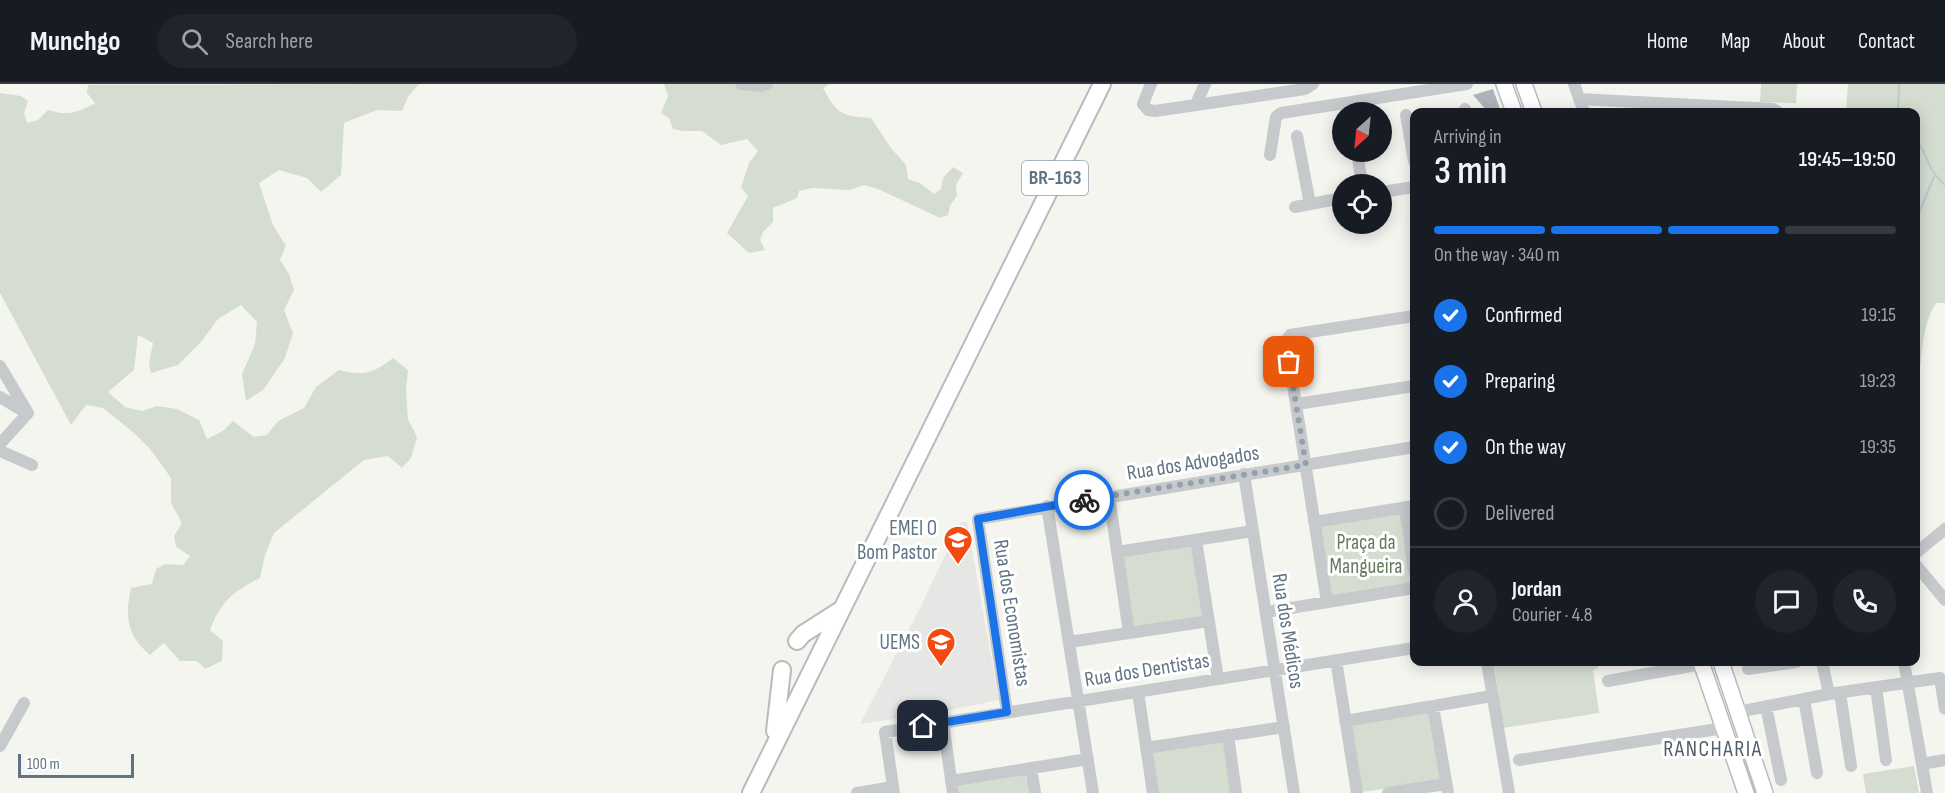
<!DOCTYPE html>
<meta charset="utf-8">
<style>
body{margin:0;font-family:"Sofia Sans Condensed",sans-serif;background:#20242c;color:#f1f3f6;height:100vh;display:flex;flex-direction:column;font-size:22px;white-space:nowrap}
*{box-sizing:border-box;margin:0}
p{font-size:20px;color:#9ea1a6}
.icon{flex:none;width:33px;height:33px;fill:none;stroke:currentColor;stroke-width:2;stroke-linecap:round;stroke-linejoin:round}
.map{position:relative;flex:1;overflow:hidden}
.details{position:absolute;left:1410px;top:24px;width:510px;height:558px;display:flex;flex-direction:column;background:#171b24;border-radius:12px;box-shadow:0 3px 15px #0003}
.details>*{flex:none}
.needle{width:39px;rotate:207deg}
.fabs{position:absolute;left:1332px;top:18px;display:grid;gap:12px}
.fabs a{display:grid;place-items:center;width:60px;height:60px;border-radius:50%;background:#171b24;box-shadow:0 3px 15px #0003;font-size:30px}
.scale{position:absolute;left:18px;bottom:15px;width:116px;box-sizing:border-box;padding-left:6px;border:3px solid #617485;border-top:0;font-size:16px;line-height:21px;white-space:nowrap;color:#617485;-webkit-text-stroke:4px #fff;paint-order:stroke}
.pin{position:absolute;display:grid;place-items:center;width:51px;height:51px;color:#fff;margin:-26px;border-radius:12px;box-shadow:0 3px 9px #0006}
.courier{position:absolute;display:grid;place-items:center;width:60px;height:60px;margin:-30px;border:4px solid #1a73e8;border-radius:50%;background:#fff;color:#222;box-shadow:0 2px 8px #0007}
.overview em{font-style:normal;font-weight:600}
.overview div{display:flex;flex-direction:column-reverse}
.overview{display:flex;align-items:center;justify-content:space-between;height:102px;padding:0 24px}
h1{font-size:39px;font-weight:600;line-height:45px}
.bar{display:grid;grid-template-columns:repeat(4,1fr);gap:9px 6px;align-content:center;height:72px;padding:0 24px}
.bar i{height:8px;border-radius:4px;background:#363941}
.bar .active{background:#1a73e8}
.bar p{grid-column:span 4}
.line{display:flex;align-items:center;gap:15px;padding:0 24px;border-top:2px solid #363941}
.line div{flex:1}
.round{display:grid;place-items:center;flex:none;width:63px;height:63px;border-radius:32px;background:#20242c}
ol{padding:0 24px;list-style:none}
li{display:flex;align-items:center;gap:18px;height:66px}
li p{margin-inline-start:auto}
li .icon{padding:6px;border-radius:50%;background:#1a73e8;color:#fff;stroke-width:4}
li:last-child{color:#9ea1a6}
li i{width:33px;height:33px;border:3px solid #363941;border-radius:50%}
header{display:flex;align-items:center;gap:36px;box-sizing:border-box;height:84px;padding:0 30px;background:#171b24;border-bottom:2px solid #363941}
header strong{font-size:28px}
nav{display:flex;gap:33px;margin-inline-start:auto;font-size:21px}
.search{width:420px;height:54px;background:#20242c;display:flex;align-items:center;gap:15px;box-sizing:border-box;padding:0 21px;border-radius:33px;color:#9ea1a6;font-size:22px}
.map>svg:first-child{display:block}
.built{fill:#e6e7e4}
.green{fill:#d5ddd1}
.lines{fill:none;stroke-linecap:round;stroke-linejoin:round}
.stream{stroke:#bdc9cf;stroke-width:2}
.building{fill:#acb4ba}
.major-casing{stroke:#b7bbbf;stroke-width:18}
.highway-casing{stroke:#b8bbbe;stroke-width:20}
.minor{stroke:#c7cacd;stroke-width:12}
.major{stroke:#fff;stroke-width:15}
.highway{stroke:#fff;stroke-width:16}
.done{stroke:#95a1aa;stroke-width:6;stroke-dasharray:0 10.8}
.route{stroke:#1a73e8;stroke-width:8}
.labels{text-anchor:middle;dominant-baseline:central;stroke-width:6;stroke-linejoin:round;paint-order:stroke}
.shield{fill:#fff;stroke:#909eaa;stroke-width:1.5}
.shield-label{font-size:20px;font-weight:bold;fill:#617485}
.street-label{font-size:21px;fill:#617485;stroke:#fff}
.poi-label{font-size:21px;fill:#617485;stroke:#fff;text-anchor:end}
.park-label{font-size:21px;fill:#657b60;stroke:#fff}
.neighbourhood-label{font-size:22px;letter-spacing:1.5px;fill:#505e69;stroke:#fff}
</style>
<header>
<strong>Munchgo</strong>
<div class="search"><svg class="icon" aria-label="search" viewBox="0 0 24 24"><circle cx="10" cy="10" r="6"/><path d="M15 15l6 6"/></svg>Search here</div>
<nav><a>Home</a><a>Map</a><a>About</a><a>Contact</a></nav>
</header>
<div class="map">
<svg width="1945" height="709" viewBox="0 0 1945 709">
<rect width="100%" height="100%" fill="#f5f5f0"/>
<path class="built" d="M961,438h6l32,178 -64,13 -75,11 60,-116z"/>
<path class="green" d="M419,0l-11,13 -6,14 -25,-1 -33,13 -3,52 -20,17 -14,-14 -28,-8 -20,13 14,42 13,21 -6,14 9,14 5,16 -10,20 9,23 -8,25 -21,31 -18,12 -4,-27 13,-30 2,-22 -16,-17 -23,14 -17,23 -23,23 -27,8 -2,-10 4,-20 -15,-8 -4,35 -26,22 17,15 17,4 15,-5 20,3 22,11 8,19 16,-8 10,-10 21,16 13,-2 11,-14 26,-13 12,-21 23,-17c25,6 33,4 54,-12l15,12 -2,20 2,29 9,18 -6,21 -9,10 -14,-12 -24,4 -90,73 -9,22 -5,23c-28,14 -39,24 -50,52l13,11 -1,20 -17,8 -8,-8h-17l-16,-18 -14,12c-24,-20 -25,-39 -19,-67l21,-4 4,-15 9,-5 18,1 7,-9 -14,-9 -2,-11 8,-13 -11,-20v-25l-21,-29 -16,-16 -31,-25 -17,-3 -15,20 -71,-132v-200l21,3 7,5 -4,12 3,10 11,-3 10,-10c19,6 30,3 47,-7l-8,-10 1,-8z
M664,0h70c15,5 27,1 42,0 17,0 35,0 53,0l-6,4c14,26 18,28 48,30l20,30 15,17 2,14 12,4 14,11 7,-5 2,-11 10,-11 10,6 -7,12 1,10 -7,11 -2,9 -8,3 -62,-29 -14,-4 -14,5 -38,-2 -13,3 -2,7 -24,10v14l-10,10 -3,8 5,10 -16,3 -22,-20 21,-37 -7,-9 8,-24 9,-12 -11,-12 -26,6 -19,-14h-19l-10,-2 -4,-11 -8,-5 7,-17z
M1761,0h36l-1,19 -36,-1z
M1848,0h97v219h-9c-17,27 -12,58 -20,88v-279h-70z
M1401,428l11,72 -81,13 -11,-72z
M1192,461l12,73 -72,10 -10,-73z
M1502,578h95l1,6 -5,2 6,43 -96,15 -9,-65z
M1430,627l12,69 -80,12 -11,-68z
M1225,655l7,54h-75l-7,-42z
M1914,682l5,27h-53l-3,-19z
M1026,691l3,18h-70l-1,-7z"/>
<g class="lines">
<path class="stream" d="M1898,28l1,-28
M1916,55c12,16 12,33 29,46
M1916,136l18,-43"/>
</g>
<path class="building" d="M1493,5l8,23h-13l-15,-17z"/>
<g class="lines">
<g class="major-casing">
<path id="major" d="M1504,0l10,28
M1524,0l10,28
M1701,578l45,131
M1721,578l44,131"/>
</g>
<g class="highway-casing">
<path id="highway" d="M797,557l6,-7 36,-23
M775,647l7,-61
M751,709l351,-709"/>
</g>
<path class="minor" d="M741,0l19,2 7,-2
M1151,0l-8,20 5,6 7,1 150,-22 8,-5
M1574,0l10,28
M1579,15l194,10 5,3
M1196,20l9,-20
M1465,25l1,3
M1406,31l8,46
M1297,52l13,68
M1357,68l5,32
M1270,71l6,-38 5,-4 186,-29
M1382,108l32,-5
M1295,123l47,-9
M0,282l28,47 -28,31
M0,313l25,15
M1297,320l117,-18
M0,367l32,14
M1244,390l50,319
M1109,412l20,137
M1047,422l46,287
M1405,423l9,64
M1314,438l100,-16
M1196,456l22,139
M1117,468l136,-21
M1916,469l29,-24
M1916,481l29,35
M1327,518l-41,-261 4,-6 124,-19
M1266,528l148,-24
M1069,558l140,-21
M1336,576l21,133
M1487,578l22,131
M1822,578l7,32
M1904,578l23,131
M1748,585l49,-7
M1608,597l94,-17
M1876,603l10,73
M1138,608l15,101
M1840,609l11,73
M1804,615l13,74
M1433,622l15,87
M1766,622l15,74
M1007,628l-29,-193 436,-72
M1738,628l91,-18 111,-16 5,31
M1345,637l147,-25
M943,639l10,70
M1228,651l8,58
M0,662l24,-43
M1146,664l138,-21
M1519,676l205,-32
M1922,680l23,-4
M1031,684l4,25
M951,697l137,-22
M857,709l36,-6
M894,709l-9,-61 529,-84
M1388,709l58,-9"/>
<use href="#major" class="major"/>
<use href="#highway" class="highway"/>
</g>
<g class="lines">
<path class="done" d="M1084,416l222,-35 -17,-103"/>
<path class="route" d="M923,642l84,-14 -29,-193 106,-19"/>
</g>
<defs>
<g id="school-pin" transform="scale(1.5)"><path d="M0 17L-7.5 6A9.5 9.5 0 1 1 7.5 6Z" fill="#f44911" stroke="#fff"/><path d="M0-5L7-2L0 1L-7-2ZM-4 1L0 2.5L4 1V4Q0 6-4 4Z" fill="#fff"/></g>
<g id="university-pin" transform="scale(1.5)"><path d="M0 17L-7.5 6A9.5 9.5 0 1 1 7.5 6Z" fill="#f44911" stroke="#fff"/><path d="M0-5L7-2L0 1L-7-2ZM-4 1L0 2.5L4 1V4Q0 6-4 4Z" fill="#fff"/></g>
</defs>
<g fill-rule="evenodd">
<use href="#school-pin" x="958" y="456"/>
<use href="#university-pin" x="941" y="558"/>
</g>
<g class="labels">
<rect class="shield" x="1022" y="77" width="66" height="34" rx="4.5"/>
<g class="shield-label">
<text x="1055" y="94">BR-163</text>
</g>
<g class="street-label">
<text transform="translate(1193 379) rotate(-9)">Rua dos Advogados</text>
<text transform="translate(1012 529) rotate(81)">Rua dos Economistas</text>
<text transform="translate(1288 547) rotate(81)">Rua dos Médicos</text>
<text transform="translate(1147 586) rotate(-9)">Rua dos Dentistas</text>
</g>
<g class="poi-label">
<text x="937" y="444">EMEI O<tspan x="937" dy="24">Bom Pastor</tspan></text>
<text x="920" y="558">UEMS</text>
</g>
<g class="park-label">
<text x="1366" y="458">Praça da<tspan x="1366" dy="24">Mangueira</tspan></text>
</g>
<g class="neighbourhood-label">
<text x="1713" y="665">RANCHARIA</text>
</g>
</g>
</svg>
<div class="fabs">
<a><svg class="needle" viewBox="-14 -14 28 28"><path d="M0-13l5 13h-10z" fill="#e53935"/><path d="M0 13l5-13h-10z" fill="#9ea1a6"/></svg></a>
<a><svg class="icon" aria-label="locate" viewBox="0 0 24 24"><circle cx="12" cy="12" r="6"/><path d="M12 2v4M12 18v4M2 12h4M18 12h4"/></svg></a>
</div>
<div class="scale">100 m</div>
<div class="pin" style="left:1289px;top:278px;background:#ea580c"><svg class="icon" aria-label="bag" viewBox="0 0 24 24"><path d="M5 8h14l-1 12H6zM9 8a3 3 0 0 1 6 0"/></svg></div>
<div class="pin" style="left:923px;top:642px;background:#1f2937"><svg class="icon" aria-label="home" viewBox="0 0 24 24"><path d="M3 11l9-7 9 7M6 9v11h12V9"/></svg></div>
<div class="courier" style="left:1084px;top:416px"><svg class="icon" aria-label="bike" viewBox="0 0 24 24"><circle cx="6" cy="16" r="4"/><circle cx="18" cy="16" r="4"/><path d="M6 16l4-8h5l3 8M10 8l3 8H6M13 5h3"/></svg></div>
<section class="details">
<div class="overview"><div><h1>3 min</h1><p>Arriving in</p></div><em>19:45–19:50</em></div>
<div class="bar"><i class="active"></i><i class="active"></i><i class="active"></i><i></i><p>On the way · 340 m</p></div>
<ol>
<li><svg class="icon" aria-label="check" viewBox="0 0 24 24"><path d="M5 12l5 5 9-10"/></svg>Confirmed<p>19:15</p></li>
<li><svg class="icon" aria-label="check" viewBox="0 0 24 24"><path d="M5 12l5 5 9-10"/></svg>Preparing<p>19:23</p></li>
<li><svg class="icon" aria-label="check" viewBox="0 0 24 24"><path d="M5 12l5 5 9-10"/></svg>On the way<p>19:35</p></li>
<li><i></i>Delivered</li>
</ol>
<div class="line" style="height:108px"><a class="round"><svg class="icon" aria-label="person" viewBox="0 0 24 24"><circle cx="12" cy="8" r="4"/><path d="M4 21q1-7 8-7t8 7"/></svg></a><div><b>Jordan</b><p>Courier · 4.8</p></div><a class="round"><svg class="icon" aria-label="chat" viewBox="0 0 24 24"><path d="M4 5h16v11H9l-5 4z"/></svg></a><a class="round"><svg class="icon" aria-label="phone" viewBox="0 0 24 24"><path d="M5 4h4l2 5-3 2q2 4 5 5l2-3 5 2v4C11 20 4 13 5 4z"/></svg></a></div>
</section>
</div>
